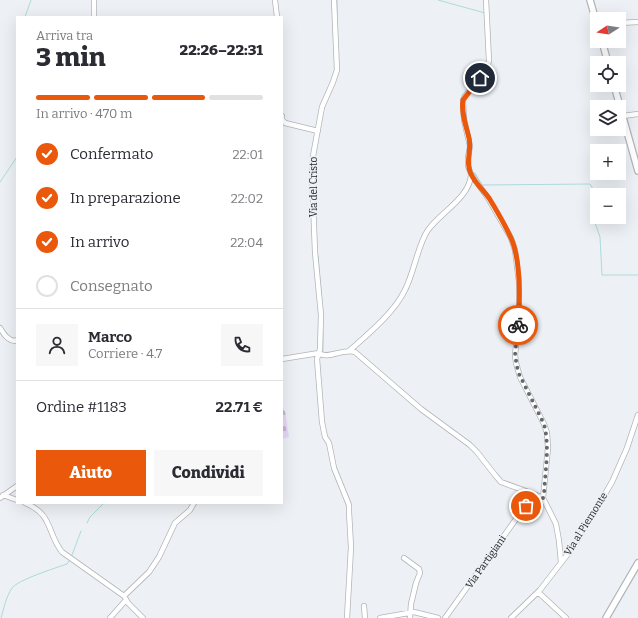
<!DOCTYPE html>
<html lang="it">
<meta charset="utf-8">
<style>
body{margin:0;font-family:Bitter,serif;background:#f7f7f7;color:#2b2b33;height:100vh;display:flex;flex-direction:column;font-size:15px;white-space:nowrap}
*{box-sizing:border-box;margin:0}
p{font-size:13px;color:#7c7c81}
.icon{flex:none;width:22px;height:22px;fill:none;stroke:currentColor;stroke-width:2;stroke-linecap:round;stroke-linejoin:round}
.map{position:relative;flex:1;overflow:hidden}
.drawer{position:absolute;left:16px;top:16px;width:267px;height:488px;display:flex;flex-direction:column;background:#fff;border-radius:0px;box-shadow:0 4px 16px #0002}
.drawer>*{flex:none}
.needle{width:26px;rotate:258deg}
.buttons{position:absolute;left:590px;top:12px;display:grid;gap:8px}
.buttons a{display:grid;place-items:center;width:36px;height:36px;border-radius:0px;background:#fff;box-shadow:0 4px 16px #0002;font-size:20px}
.pin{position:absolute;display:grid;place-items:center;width:34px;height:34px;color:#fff;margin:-17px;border:2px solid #fff;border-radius:50%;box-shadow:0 1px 4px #0007}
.courier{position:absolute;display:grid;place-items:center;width:40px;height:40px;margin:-20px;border:3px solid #ea580c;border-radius:50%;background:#fff;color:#222;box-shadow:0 1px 5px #0007}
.summary em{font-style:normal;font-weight:800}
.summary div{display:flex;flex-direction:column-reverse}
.summary{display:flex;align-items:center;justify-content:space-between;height:68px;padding:0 20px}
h1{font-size:26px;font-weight:800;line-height:30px}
.bar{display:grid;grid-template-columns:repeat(4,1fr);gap:6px 4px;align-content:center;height:48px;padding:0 20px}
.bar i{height:5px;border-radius:3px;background:#e1e1e2}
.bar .current{background:#ea580c}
.bar p{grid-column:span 4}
.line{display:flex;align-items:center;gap:10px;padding:0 20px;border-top:1px solid #e1e1e2}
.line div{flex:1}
.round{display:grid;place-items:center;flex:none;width:42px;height:42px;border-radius:0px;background:#f7f7f7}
ol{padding:0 20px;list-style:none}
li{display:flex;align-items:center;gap:12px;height:44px}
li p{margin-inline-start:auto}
li .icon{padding:4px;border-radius:50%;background:#ea580c;color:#fff;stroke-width:4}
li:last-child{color:#7c7c81}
li i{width:22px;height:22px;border:2px solid #e1e1e2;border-radius:50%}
.action{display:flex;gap:8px;margin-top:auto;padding:8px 20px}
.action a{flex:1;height:46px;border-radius:0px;background:#ea580c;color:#fff;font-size:16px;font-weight:800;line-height:46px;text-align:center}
.action a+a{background:#f7f7f7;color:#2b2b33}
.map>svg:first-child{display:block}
.cemetery{fill:url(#cemetery-stones)}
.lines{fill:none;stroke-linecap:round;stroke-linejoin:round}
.stream{stroke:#acdada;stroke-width:1}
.minor-casing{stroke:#b1b5b9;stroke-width:6}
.major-casing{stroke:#b1b5b9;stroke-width:8}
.minor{stroke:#fff;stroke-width:4.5}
.major{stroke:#fff;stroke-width:5.5}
.done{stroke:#66686b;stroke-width:4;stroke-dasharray:0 7.2}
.route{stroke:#ea580c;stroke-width:5}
.labels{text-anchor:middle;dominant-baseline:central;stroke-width:3.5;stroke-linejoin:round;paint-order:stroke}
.street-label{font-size:10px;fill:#1d1f20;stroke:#edf1f5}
</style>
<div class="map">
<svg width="638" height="618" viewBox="0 0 638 618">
<defs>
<pattern id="cemetery-stones" width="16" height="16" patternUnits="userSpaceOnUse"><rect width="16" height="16" fill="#e7d7f8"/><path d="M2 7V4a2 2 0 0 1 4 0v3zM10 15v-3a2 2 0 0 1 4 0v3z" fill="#c6b8d4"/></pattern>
</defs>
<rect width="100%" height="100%" fill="#edf1f5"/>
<path class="cemetery" d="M282,402l2,9h1l4,26 -7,2z"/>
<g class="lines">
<path class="stream" d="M337,0v15
M438,0l47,13
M25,17l6,-17
M462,98v-3l19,-22
M315,157l1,-6
M472,172l3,1 7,12 108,-1 2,3v27l8,23 2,38h36
M0,182l17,-25
M315,184v13
M318,256l3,35
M323,332v20
M87,523l3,-6 14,-14
M72,555l9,-24
M1,618c3,-10 5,-21 11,-30 6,-8 43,-20 55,-24l2,-3"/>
<g class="minor-casing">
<path id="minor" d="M94,0v17
M275,0l2,17
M334,0l3,70 -4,12 -11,25 -9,49 -1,19 3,77 6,63 -1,34 -3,10 5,63 3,15 4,6 5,25 15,37v7l2,35 -4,71
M486,0l3,61c-4,16 -18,25 -26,39l1,20 6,26 -2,12v8l3,8 17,24 23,40 4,12 4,32v36l-4,37 1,8 4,14 24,47 3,9 1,15 -5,50 13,26 3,17 2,21
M619,23l19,-1
M282,116v3l3,4 33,8
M623,116l15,-2
M0,328c4,6 7,12 15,13l2,-1
M349,351c19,-17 45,-38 56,-61 9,-17 13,-46 23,-60 12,-17 42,-33 43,-55
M282,359l37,-6c8,7 25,-5 36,-1l66,57 49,36 7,7 18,23 6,7 33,12
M3,495l14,5
M0,498l17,-12
M25,503c28,11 22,30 37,49l62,44 4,7 15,15
M404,558l15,11 1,4 -4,10 -5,21 -1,14
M538,592l28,26
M124,596l25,-24 10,-15 16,-34 15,-13 4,-7
M364,606l1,12
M110,618l16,-18
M380,618l34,-6 24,6
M445,618l89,-124 9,4
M511,618l29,-28 34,-44 15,-25 23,-39 15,-34 11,-33"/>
</g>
<g class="major-casing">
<path id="major" d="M590,0l6,21
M602,41l6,22
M614,85l24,86
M606,618l32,-55"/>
</g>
<use href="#minor" class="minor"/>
<use href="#major" class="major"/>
</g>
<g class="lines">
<path class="done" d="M518,325l-3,30 3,17 26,52c6,23 1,47 0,71l-1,3 -9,-4 -8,12"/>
<path class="route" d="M480,78l-17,22c-2,13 3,25 6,38 3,12 -4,24 2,36 4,9 12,16 18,24 8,13 16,27 22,40 10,22 9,63 7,87"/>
</g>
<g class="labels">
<g class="street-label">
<text transform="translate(314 187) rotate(-90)">Via del Cristo</text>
<text transform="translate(586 524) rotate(-58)">Via al Piemonte</text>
<text transform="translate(486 562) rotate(-55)">Via Partigiani</text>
</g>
</g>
</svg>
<div class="buttons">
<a><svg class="needle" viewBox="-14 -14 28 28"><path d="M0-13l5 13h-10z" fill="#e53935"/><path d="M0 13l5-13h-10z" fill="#7c7c81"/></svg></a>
<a><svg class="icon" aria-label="locate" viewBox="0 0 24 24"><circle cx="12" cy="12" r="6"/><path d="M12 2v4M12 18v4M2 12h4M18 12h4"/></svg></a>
<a><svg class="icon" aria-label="layers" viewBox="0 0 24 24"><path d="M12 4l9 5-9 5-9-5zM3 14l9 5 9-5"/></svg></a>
<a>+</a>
<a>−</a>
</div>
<div class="pin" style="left:526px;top:506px;background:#ea580c"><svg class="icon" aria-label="bag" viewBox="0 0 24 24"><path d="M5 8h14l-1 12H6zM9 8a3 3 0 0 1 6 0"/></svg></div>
<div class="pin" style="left:480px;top:78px;background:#1f2937"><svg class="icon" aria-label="home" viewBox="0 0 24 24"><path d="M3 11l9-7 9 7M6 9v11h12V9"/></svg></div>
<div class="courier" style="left:518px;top:325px"><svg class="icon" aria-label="bike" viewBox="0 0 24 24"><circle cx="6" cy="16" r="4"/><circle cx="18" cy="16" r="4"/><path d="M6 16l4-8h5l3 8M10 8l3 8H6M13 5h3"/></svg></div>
<section class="drawer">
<div class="summary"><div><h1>3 min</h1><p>Arriva tra</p></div><em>22:26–22:31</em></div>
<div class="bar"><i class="current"></i><i class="current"></i><i class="current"></i><i></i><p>In arrivo · 470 m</p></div>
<ol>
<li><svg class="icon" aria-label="check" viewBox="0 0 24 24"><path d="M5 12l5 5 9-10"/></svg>Confermato<p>22:01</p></li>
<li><svg class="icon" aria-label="check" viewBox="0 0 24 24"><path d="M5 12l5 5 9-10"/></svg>In preparazione<p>22:02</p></li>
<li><svg class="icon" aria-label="check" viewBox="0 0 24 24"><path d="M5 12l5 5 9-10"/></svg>In arrivo<p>22:04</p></li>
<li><i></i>Consegnato</li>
</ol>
<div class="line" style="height:72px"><a class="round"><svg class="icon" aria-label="person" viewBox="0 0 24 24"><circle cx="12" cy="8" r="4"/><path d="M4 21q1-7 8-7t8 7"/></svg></a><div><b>Marco</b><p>Corriere · 4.7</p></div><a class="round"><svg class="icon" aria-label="phone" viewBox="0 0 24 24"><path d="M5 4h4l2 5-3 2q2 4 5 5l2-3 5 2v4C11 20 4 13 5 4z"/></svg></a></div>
<div class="line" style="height:52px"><div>Ordine #1183</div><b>22.71 €</b></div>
<div class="action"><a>Aiuto</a><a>Condividi</a></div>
</section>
</div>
